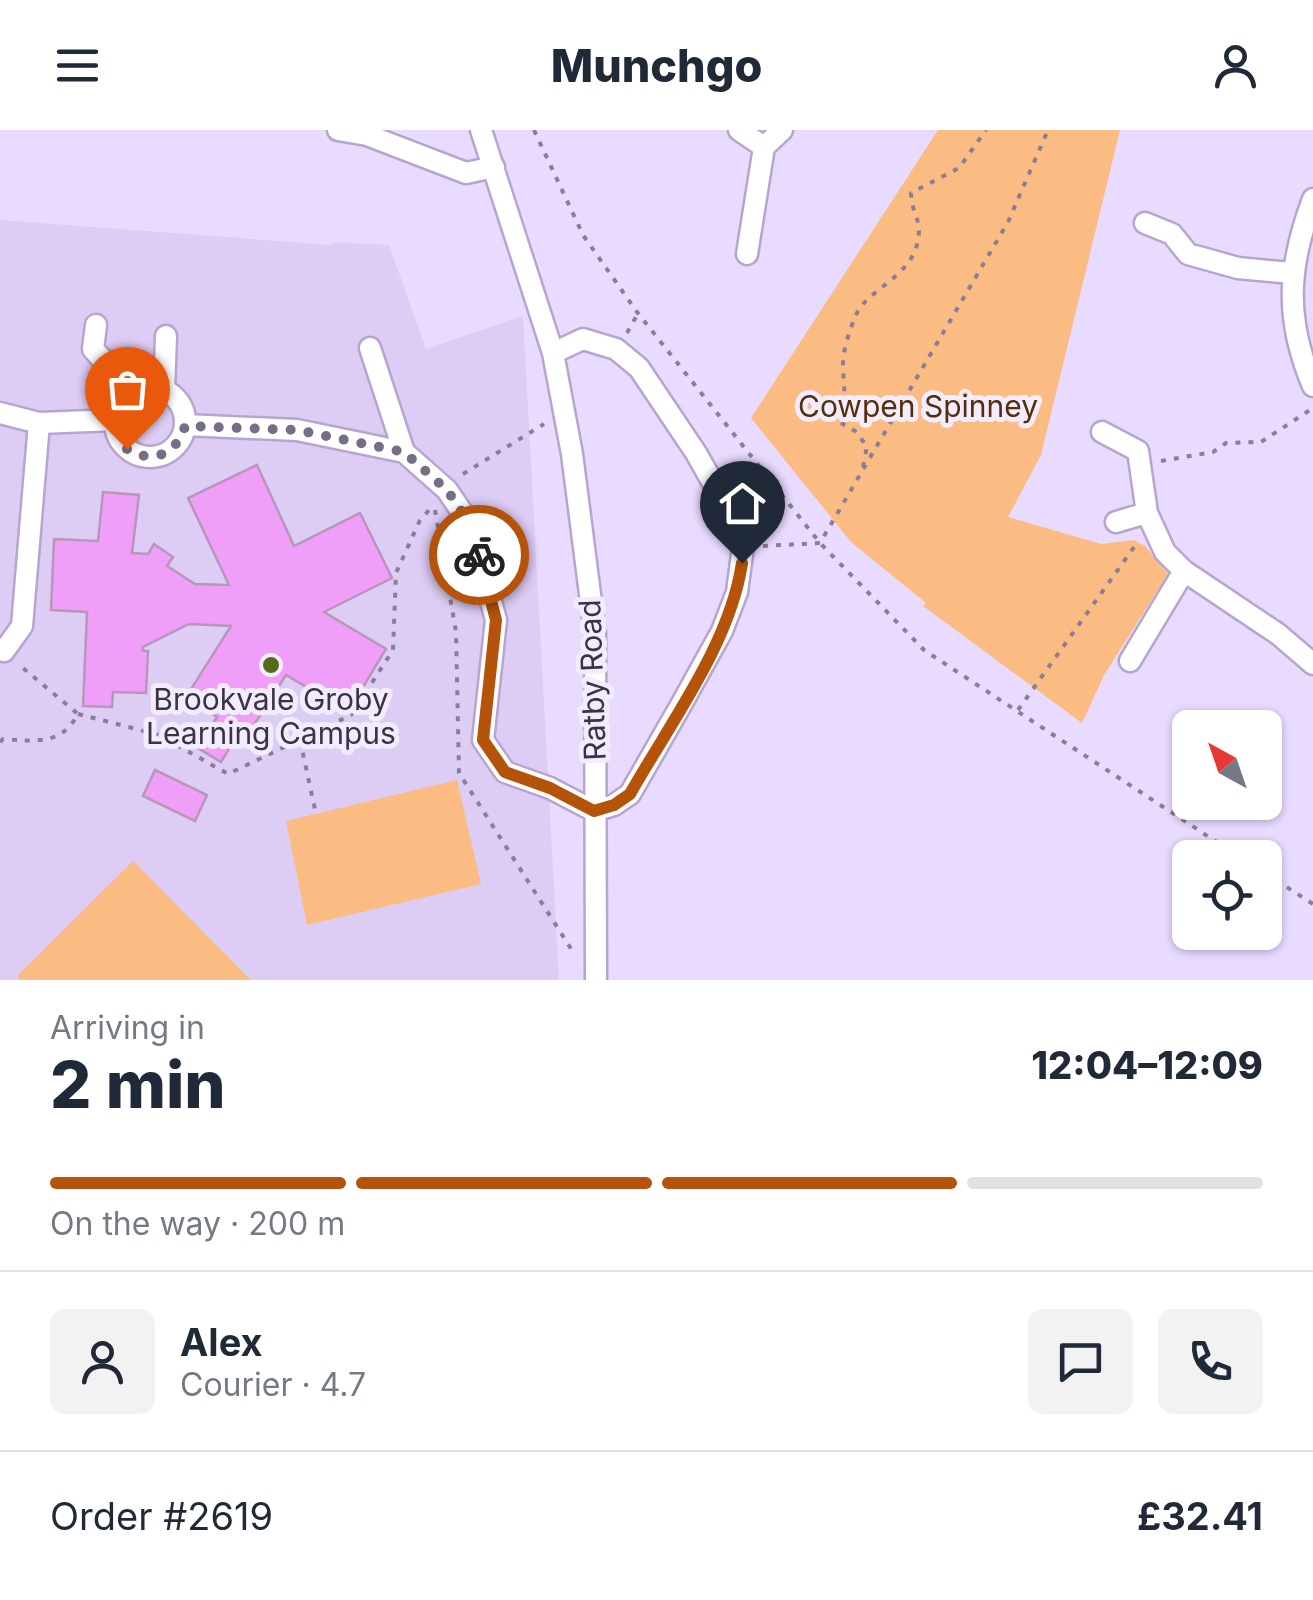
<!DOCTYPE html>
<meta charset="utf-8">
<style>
body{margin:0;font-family:Inter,sans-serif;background:#f2f2f3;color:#1f2937;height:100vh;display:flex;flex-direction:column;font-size:38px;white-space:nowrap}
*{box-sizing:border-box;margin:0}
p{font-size:32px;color:#747a83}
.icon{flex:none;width:55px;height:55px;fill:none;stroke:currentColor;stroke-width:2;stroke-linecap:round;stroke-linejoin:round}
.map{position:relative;height:850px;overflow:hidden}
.sheet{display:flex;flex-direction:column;background:#fff;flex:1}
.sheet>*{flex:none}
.needle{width:65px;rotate:320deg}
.fabs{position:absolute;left:1172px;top:580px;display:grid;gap:20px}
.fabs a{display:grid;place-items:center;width:110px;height:110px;border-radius:15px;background:#fff;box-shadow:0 2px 8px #0004;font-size:50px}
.pin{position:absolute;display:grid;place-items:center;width:85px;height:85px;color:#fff;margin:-102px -42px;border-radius:50% 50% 50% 0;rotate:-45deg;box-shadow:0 0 10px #0007}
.pin .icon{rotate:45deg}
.courier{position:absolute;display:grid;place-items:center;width:100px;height:100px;margin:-50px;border:8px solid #b45309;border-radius:50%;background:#fff;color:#222;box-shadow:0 2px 12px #0007}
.headline em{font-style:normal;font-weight:800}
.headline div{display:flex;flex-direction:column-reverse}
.headline{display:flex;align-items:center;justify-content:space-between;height:170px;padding:0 50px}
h1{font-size:65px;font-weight:800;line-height:75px}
.bar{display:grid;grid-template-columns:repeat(4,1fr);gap:15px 10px;align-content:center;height:120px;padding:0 50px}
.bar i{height:12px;border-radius:8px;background:#e0e1e3}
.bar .active{background:#b45309}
.bar p{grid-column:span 4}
.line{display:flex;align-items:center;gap:25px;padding:0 50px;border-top:2px solid #e0e1e3}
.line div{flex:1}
.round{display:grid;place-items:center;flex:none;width:105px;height:105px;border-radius:15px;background:#f2f2f3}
header{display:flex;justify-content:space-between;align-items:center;height:130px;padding:0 50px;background:#fff;font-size:45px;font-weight:800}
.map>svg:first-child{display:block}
.built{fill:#ddccf4}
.green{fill:#fabc82}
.building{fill:#f09ff8;stroke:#b896ba;stroke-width:2.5}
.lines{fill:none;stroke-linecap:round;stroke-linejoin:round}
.minor-casing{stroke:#b7a5d0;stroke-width:25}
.path{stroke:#897e98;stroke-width:4;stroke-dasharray:5 8;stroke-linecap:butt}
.minor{stroke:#fff;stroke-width:20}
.done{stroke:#776d85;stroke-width:10;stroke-dasharray:0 18}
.route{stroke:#b45309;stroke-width:12}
.poi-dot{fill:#556b1a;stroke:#f3ebfe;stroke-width:4}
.labels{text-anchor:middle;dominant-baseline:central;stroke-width:10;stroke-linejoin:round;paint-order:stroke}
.park-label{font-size:30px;fill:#522f08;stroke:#f3ebfe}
.street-label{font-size:30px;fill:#3a3344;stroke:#f3ebfe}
.poi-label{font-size:30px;fill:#3a3344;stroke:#f3ebfe}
</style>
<header><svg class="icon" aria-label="menu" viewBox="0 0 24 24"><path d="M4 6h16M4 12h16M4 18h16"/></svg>Munchgo<svg class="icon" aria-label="person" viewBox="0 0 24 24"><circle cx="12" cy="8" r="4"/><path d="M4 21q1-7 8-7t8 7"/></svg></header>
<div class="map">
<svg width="1313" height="850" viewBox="0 0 1313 850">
<rect width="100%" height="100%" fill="#e9daff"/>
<path class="built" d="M0,90l331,25 2,-3 56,3 37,104 97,-33 36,664h-559z"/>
<path class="green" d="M938,0h182l-79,325 -33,62 93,27 33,-4 11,6 23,28 -64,101 -22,48 -159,-117 3,-3 -75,-61 -100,-124z
M457,650l24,104 -174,41 -21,-104z
M133,731l118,119h-231l-3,-4z"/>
<path class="building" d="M257,335l37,81 66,-33 32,65 -68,34 62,37 -38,63 -62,-37 -39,61 -7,-5 -19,31 -23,-14 19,-31 -31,-20 45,-71 -42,-2 -46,23v4h5l-2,42 -33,-1 -1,15 -29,-1 4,-94 -36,-2 3,-71 44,2 5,-49 36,3 -7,58 16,1 6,-10 19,13 -6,9 28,18 34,1 -41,-87z
M155,640l52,25 -12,26 -52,-25z"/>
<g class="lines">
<g class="minor-casing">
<path id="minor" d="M338,0l29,5 99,38 28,-6
M481,0l72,223 19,101 23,179 1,347
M739,0l25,17
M1313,69c-25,67 -29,119 0,187
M1145,93l27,11 16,20 50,14 53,5
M747,124l17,-107 18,-17
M96,195l-3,24 39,44
M370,218l34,104
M553,223l30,-14 33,10 23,19 57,85 34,60 13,34 -6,45 -15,39 -41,74 -51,89 -16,11 -20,6
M115 292a35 35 0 1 1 70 0a35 35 0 1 1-70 0Z
M164,260l2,-54
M0,283l39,10 76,-3
M185,295l112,5 107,22 43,38 23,34 26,96 -13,120 22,32 45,16 44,23
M1102,302l36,19 9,62 18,39 19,19 94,63 35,30
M1116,392l31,-9
M0,520l4,1 18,-25 17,-203
M1130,531l54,-90"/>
</g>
<path class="path" d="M534,0l49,105 54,77 183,231 104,107 317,208
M627,203l10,-18
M1161,331l52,-9 13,-9 35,-1 52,-34
M863,337l4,-21 -12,-15 -17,-10c9,-23 6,-31 5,-53 -1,-16 7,-39 13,-53 12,-28 63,-39 63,-85 0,-11 -8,-22 -8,-37l48,-25 27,-38
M463,344l81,-50
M435,380l21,122 3,141 116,182
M763,416l57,-3 188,-321 40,-92
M1018,580l119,-167
M78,584l81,21 69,39 123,-59 42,-65 3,-77 24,-53 12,-13
M300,610l16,74
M0,612l3,-3c32,2 58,7 75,-25l-61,-51
M1265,743l48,31"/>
<use href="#minor" class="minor"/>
</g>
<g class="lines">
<path class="done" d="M127,319c25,16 50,5 58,-23l112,4 107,22 43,38 23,34 9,31"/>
<path class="route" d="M479,425l17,65 -13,120 22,32 45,16 44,23 20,-6 16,-11c40,-71 100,-150 112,-231"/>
</g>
<circle class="poi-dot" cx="271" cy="535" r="10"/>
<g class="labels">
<g class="park-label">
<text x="918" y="276">Cowpen Spinney</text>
</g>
<g class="street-label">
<text transform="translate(592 550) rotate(-92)">Ratby Road</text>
</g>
<g class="poi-label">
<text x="271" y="569">Brookvale Groby<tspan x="271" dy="34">Learning Campus</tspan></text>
</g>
</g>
</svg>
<div class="fabs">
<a><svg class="needle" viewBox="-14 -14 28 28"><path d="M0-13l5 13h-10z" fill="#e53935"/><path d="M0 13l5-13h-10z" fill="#747a83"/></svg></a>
<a><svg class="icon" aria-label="locate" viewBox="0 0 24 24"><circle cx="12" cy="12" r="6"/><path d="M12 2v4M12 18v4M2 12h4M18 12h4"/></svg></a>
</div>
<div class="pin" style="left:127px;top:319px;background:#ea580c"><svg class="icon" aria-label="bag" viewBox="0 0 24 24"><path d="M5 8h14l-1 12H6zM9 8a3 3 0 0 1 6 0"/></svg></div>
<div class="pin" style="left:742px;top:433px;background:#1f2937"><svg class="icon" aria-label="home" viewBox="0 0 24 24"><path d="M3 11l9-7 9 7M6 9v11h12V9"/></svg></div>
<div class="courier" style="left:479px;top:425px"><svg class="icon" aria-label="bike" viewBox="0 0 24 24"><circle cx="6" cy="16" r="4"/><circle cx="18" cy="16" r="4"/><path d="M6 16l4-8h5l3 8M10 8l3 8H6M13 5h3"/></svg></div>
</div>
<section class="sheet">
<div class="headline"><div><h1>2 min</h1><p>Arriving in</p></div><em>12:04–12:09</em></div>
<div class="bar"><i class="active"></i><i class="active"></i><i class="active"></i><i></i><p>On the way · 200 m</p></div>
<div class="line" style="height:180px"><a class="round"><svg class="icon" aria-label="person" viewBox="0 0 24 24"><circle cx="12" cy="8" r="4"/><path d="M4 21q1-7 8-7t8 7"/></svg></a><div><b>Alex</b><p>Courier · 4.7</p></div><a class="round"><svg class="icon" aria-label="chat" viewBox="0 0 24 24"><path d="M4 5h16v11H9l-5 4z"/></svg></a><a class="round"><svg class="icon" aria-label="phone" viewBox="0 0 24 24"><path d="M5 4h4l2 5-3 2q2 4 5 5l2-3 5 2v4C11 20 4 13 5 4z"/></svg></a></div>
<div class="line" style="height:130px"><div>Order #2619</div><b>£32.41</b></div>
</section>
